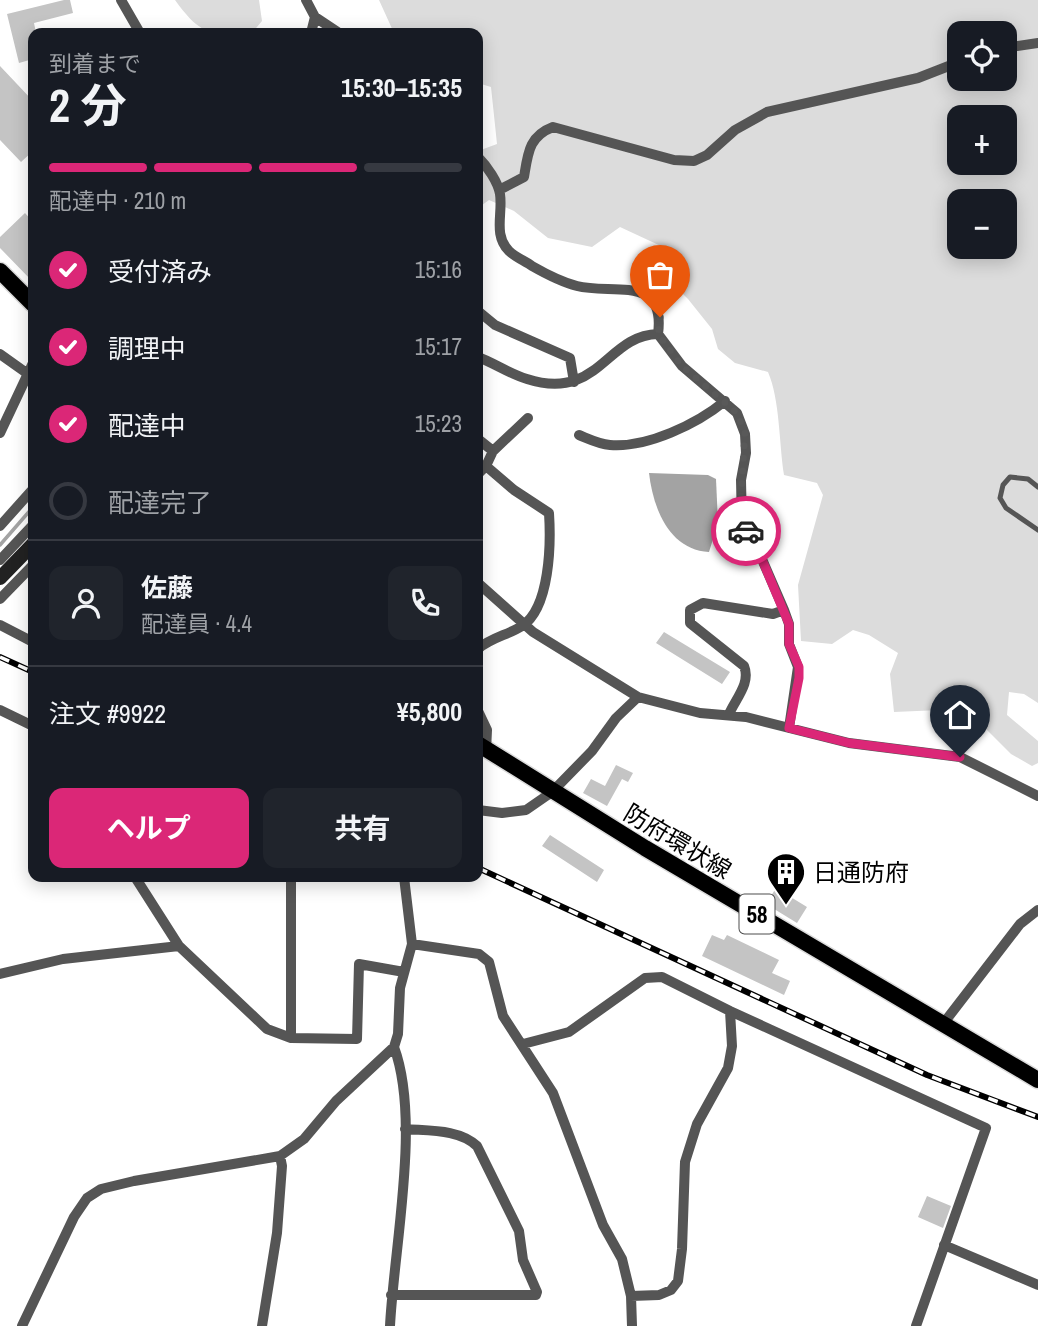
<!DOCTYPE html>
<html lang="ja">
<meta charset="utf-8">
<style>
body{margin:0;font-family:"Archivo Narrow","Noto Sans JP",sans-serif;background:#20242c;color:#f1f3f6;height:100vh;display:flex;flex-direction:column;font-size:26px;white-space:nowrap}
*{box-sizing:border-box;margin:0}
p{font-size:23px;color:#9ea1a6}
.icon{flex:none;width:38px;height:38px;fill:none;stroke:currentColor;stroke-width:2;stroke-linecap:round;stroke-linejoin:round}
.map{position:relative;flex:1;overflow:hidden}
.panel{position:absolute;left:28px;top:28px;width:455px;height:854px;display:flex;flex-direction:column;background:#171b24;border-radius:14px;box-shadow:0 4px 18px #0003}
.panel>*{flex:none}
.controls{position:absolute;left:947px;top:21px;display:grid;gap:14px}
.controls a{display:grid;place-items:center;width:70px;height:70px;border-radius:14px;background:#171b24;box-shadow:0 4px 18px #0003;font-size:35px}
.pin{position:absolute;display:grid;place-items:center;width:60px;height:60px;color:#fff;margin:-72px -30px;border-radius:50% 50% 50% 0;rotate:-45deg;box-shadow:0 0 7px #0007}
.pin .icon{rotate:45deg}
.courier{position:absolute;display:grid;place-items:center;width:70px;height:70px;margin:-35px;border:5px solid #db2777;border-radius:50%;background:#fff;color:#222;box-shadow:0 2px 9px #0007}
.overview em{font-style:normal;font-weight:700}
.overview div{display:flex;flex-direction:column-reverse}
.overview{display:flex;align-items:center;justify-content:space-between;height:119px;padding:0 21px}
h1{font-size:46px;font-weight:700;line-height:52px}
.bar{display:grid;grid-template-columns:repeat(4,1fr);gap:10px 7px;align-content:center;height:84px;padding:0 21px}
.bar i{height:9px;border-radius:5px;background:#363941}
.bar .selected{background:#db2777}
.bar p{grid-column:span 4}
.line{display:flex;align-items:center;gap:18px;padding:0 21px;border-top:2px solid #363941}
.line div{flex:1}
.round{display:grid;place-items:center;flex:none;width:74px;height:74px;border-radius:14px;background:#20242c}
ol{padding:0 21px;list-style:none}
li{display:flex;align-items:center;gap:21px;height:77px}
li p{margin-inline-start:auto}
li .icon{padding:7px;border-radius:50%;background:#db2777;color:#fff;stroke-width:4}
li:last-child{color:#9ea1a6}
li i{width:38px;height:38px;border:4px solid #363941;border-radius:50%}
.cta{display:flex;gap:14px;margin-top:auto;padding:14px 21px}
.cta a{flex:1;height:80px;border-radius:14px;background:#db2777;color:#fff;font-size:28px;font-weight:700;line-height:80px;text-align:center}
.cta a+a{background:#20242c;color:#f1f3f6}
.map>svg:first-child{display:block}
.green{fill:#dcdcdc;fill-rule:evenodd}
.water{fill:#a3a3a3}
.lines{fill:none;stroke-linecap:round;stroke-linejoin:round}
.stream{stroke:#a3a3a3;stroke-width:3.5}
.building{fill:#c4c4c4}
.primary-casing{stroke:#dbdbdb;stroke-width:19}
.lane{stroke:#555;stroke-width:5}
.street{stroke:#555;stroke-width:10}
.secondary{stroke:#222;stroke-width:14}
.primary{stroke:#000;stroke-width:16}
.rail-casing{stroke:#000;stroke-width:6}
.rail{stroke:#fff;stroke-width:3.5;stroke-dasharray:10;stroke-linecap:butt}
.done{stroke:#595959;stroke-width:7;stroke-dasharray:0 12.6}
.route{stroke:#db2777;stroke-width:9}
.labels{text-anchor:middle;dominant-baseline:central;stroke-width:6;stroke-linejoin:round;paint-order:stroke}
.shield{fill:#fff;stroke:#4c4c4c;stroke-width:2}
.shield-label{font-size:23px;font-weight:bold;fill:#000}
.street-label{font-size:24px;fill:#000;stroke:#fff}
.poi-label{font-size:24px;fill:#000;stroke:#fff;text-anchor:start}
</style>
<div class="map">
<svg width="1038" height="1326" viewBox="0 0 1038 1326">
<rect width="100%" height="100%" fill="#fff"/>
<path class="green" d="M175,0h84l3,21 -10,12c-44,0 -50,4 -77,-33z
M379,0h659v703l-14,-9 -15,-2 -2,23 31,26v22l-6,3 -21,-12 -40,-40 -31,-4 -46,2 -4,-38 8,-21 -29,-18 -16,-5 -21,14 -31,-3 -3,-56 25,-90 -6,-12 -33,-8c-5,-33 -4,-75 -16,-103l-33,-9 -17,-14 -6,-20 -24,-30 -35,-35 10,-17 -43,-20 -28,20 -44,-9 -34,-27 -25,-11 -11,8v-57l19,-7 -6,-57 -13,-4v-50h-84zM959,33h45v46h-45zM959,117h45v46h-45zM959,201h45v46h-45z"/>
<path class="water" d="M649,473l59,2 8,4 2,44 -9,29c-40,-2 -56,-44 -60,-79z"/>
<g class="lines">
<path class="stream" d="M0,545l33,-38"/>
</g>
<path class="building" d="M64,0h6l3,13 -39,10 2,10h-3v26l-14,4 -12,-49z
M0,66l33,35v50l-12,11 -21,-22z
M25,213l8,9v60l-33,-34v-11z
M664,632l66,40 -8,12 -66,-41z
M616,765l17,8 -5,9 -6,-3 -15,27 -24,-13 8,-14 14,7z
M550,835l54,35 -7,12 -55,-36z
M776,888l31,19 -10,16 -31,-19z
M712,935l12,5 3,-5 52,25 -7,13 18,8 -6,14 -82,-39z
M927,1196l24,10 -8,22 -25,-11z"/>
<g class="lines">
<g class="primary-casing">
<path id="primary" d="M0,271l33,33
M478,744l167,104 393,232"/>
</g>
<path class="lane" d="M1038,487l-10,-8 -18,-2 -7,8 -3,13 6,10 32,22"/>
<path class="street" d="M121,0l19,33
M306,0l9,17 24,16
M311,33l4,-16
M1004,48l34,-5
M478,157c9,9 20,25 22,37 3,20 -7,41 9,57 6,6 16,10 23,15 14,8 29,16 45,20 35,9 89,-12 81,48
M499,190l25,-13c4,-24 5,-41 29,-50l121,33 20,1 13,-6 28,-25 32,-18 151,-34 41,-16
M478,311l17,14 75,33 4,24
M0,354l28,20
M478,357c16,6 32,17 49,22 72,23 79,-44 131,-45l24,32 55,47 8,21 1,19 -5,27 1,45 16,25 26,60 5,14v20l9,23 -9,61
M0,433l33,-70
M579,435c10,4 20,9 31,10 37,3 87,-21 115,-44
M478,439l15,12
M478,474l8,-8 7,-15 35,-33
M0,526l33,-37
M0,560l33,-35
M478,583l55,49 105,65 62,16 46,4 103,26 111,14 78,39
M0,599l33,-34
M0,625l33,17
M478,649c12,-11 30,-14 44,-23 28,-18 29,-82 27,-113l-35,-23 -28,-24
M0,710l33,16
M478,711l9,19 -1,21
M729,714c7,-16 22,-31 15,-48l-54,-43v-13l13,-7 70,11 11,-4
M478,810l24,3 24,-3 26,-18 40,-41 24,-33 22,-21
M135,877l44,69 88,83 24,9 66,1 2,-75 45,8
M291,877v161
M412,944l67,10 10,8 14,54 50,77 50,132 19,34 9,37 1,30
M0,974l63,-15 116,-13
M943,1024l77,-100 18,-14
M523,1044l46,-12 76,-54 17,-1 68,34 256,117 -70,198
M944,1245l94,40
M391,1295h145l1,-3 -14,-32 -4,-29 -42,-85c-18,-17 -48,-15 -72,-17
M631,1296l28,-1 12,-5 7,-9 4,-32 3,-87 12,-38 31,-56 4,-22 -2,-35
M22,1326l52,-109 13,-19 14,-9 33,-8 146,-25 24,-17 32,-38 58,-54 4,-13 2,-46 12,-44 -8,-67
M262,1326l15,-93 5,-67 -2,-10
M390,1326c4,-80 31,-206 4,-279"/>
<path class="secondary" d="M0,578l33,-34"/>
<use href="#primary" class="primary"/>
<g class="rail-casing">
<path id="rail" d="M0,657l33,15
M478,868l449,207 111,42"/>
</g>
<use href="#rail" class="rail"/>
</g>
<g class="lines">
<path class="done" d="M660,317l-2,17 24,32 55,47 8,20 -5,81 6,17"/>
<path class="route" d="M746,531l12,19 31,74v20l10,23v11l-10,50 60,15 111,14"/>
</g>
<defs>
<g id="building-pin" transform="scale(2.0125)"><path d="M0 17L-7.5 6A9.5 9.5 0 1 1 7.5 6Z" fill="#000" stroke="#fff"/><path d="M-4-6H4V6H1V3H-1V6H-4ZM-2.5-4.3h1.7v1.8h-1.7ZM.8-4.3h1.7v1.8H.8ZM-2.5-1h1.7V.8h-1.7ZM.8-1h1.7V.8H.8Z" fill="#fff"/></g>
</defs>
<g fill-rule="evenodd">
<use href="#building-pin" x="786" y="872"/>
</g>
<g class="labels">
<rect class="shield" x="739.5" y="894.5" width="35" height="39" rx="5"/>
<g class="shield-label">
<text x="757" y="914">58</text>
</g>
<g class="street-label">
<text transform="translate(678 841) rotate(31)">防府環状線</text>
</g>
<g class="poi-label">
<text x="813" y="872">日通防府</text>
</g>
</g>
</svg>
<div class="controls">
<a><svg class="icon" aria-label="locate" viewBox="0 0 24 24"><circle cx="12" cy="12" r="6"/><path d="M12 2v4M12 18v4M2 12h4M18 12h4"/></svg></a>
<a>+</a>
<a>−</a>
</div>
<div class="pin" style="left:660px;top:317px;background:#ea580c"><svg class="icon" aria-label="bag" viewBox="0 0 24 24"><path d="M5 8h14l-1 12H6zM9 8a3 3 0 0 1 6 0"/></svg></div>
<div class="pin" style="left:960px;top:757px;background:#1f2937"><svg class="icon" aria-label="home" viewBox="0 0 24 24"><path d="M3 11l9-7 9 7M6 9v11h12V9"/></svg></div>
<div class="courier" style="left:746px;top:531px"><svg class="icon" aria-label="car" viewBox="0 0 24 24"><path d="M5 17H2v-5l4-1 3-4h7l3 4 3 1v5h-3M9 17h6M6 11h13"/><circle cx="7" cy="17" r="2"/><circle cx="17" cy="17" r="2"/></svg></div>
<section class="panel">
<div class="overview"><div><h1>2 分</h1><p>到着まで</p></div><em>15:30–15:35</em></div>
<div class="bar"><i class="selected"></i><i class="selected"></i><i class="selected"></i><i></i><p>配達中 · 210 m</p></div>
<ol>
<li><svg class="icon" aria-label="check" viewBox="0 0 24 24"><path d="M5 12l5 5 9-10"/></svg>受付済み<p>15:16</p></li>
<li><svg class="icon" aria-label="check" viewBox="0 0 24 24"><path d="M5 12l5 5 9-10"/></svg>調理中<p>15:17</p></li>
<li><svg class="icon" aria-label="check" viewBox="0 0 24 24"><path d="M5 12l5 5 9-10"/></svg>配達中<p>15:23</p></li>
<li><i></i>配達完了</li>
</ol>
<div class="line" style="height:126px"><a class="round"><svg class="icon" aria-label="person" viewBox="0 0 24 24"><circle cx="12" cy="8" r="4"/><path d="M4 21q1-7 8-7t8 7"/></svg></a><div><b>佐藤</b><p>配達員 · 4.4</p></div><a class="round"><svg class="icon" aria-label="phone" viewBox="0 0 24 24"><path d="M5 4h4l2 5-3 2q2 4 5 5l2-3 5 2v4C11 20 4 13 5 4z"/></svg></a></div>
<div class="line" style="height:91px"><div>注文 #9922</div><b>¥5,800</b></div>
<div class="cta"><a>ヘルプ</a><a>共有</a></div>
</section>
</div>
